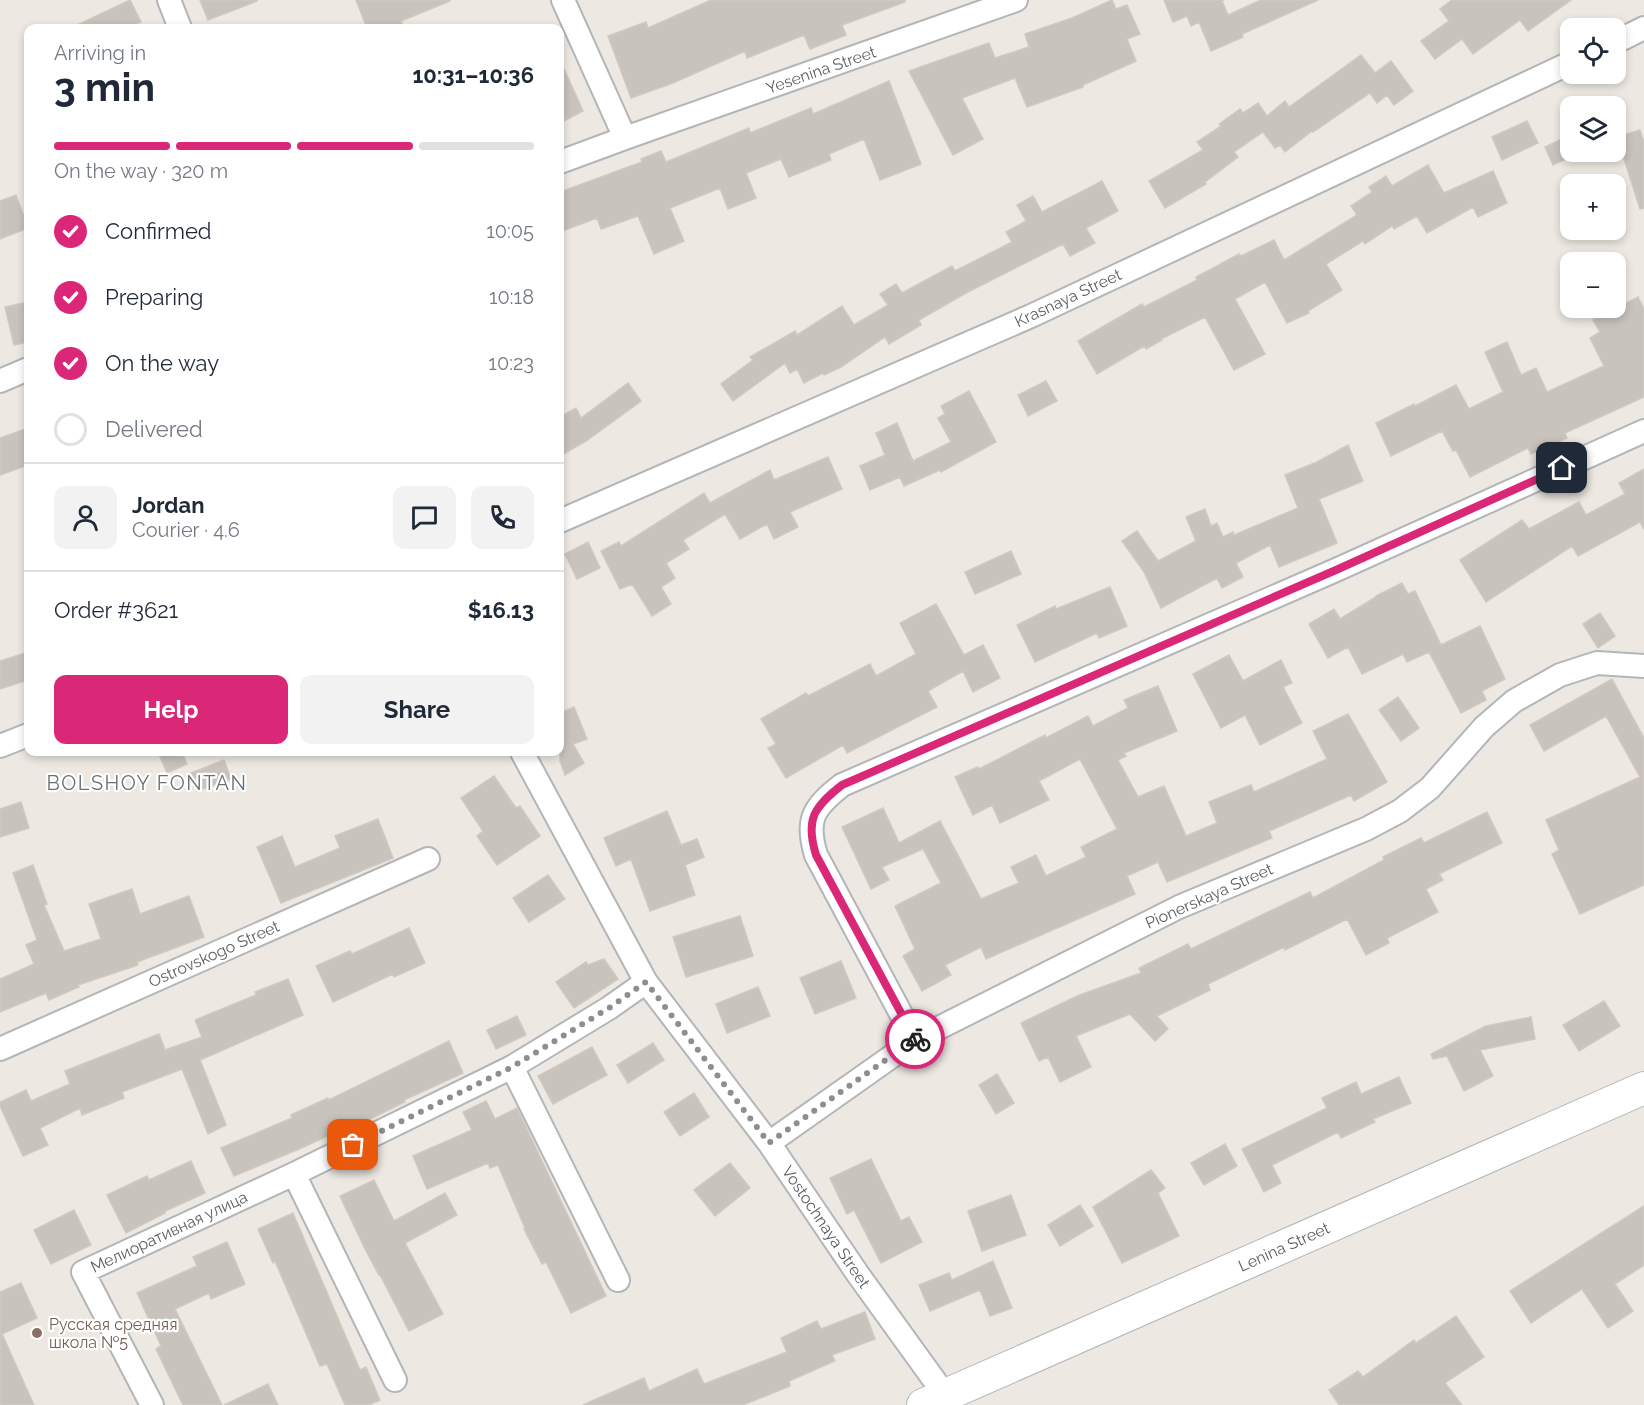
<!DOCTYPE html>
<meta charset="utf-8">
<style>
body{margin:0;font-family:Raleway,sans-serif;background:#f2f2f3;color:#1f2937;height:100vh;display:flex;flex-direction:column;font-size:22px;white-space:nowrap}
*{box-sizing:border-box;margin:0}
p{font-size:20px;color:#747a83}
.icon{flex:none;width:33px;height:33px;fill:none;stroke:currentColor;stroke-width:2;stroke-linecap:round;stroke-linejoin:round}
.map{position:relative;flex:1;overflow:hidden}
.panel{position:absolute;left:24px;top:24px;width:540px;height:732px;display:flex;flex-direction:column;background:#fff;border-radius:12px;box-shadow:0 3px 9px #0003}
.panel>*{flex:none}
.tools{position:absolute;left:1560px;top:18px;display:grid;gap:12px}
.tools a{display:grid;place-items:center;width:66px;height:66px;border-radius:12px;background:#fff;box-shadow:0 3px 9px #0003;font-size:30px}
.pin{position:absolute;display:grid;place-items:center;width:51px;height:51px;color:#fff;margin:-26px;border-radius:12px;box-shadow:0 3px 9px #0006}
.courier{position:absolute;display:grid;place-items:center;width:60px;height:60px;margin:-30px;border:4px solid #db2777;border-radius:50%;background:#fff;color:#222;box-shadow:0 2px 8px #0007}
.head em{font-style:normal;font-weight:700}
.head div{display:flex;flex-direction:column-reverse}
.head{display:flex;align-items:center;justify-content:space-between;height:102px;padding:0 30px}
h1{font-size:39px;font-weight:700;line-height:45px}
.bar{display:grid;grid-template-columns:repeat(4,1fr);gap:9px 6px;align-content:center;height:72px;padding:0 30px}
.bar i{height:8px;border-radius:4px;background:#e0e1e3}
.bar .current{background:#db2777}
.bar p{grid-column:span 4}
.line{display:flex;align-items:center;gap:15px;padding:0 30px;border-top:2px solid #e0e1e3}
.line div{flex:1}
.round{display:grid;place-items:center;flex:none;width:63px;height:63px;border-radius:12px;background:#f2f2f3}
ol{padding:0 30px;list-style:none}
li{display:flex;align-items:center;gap:18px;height:66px}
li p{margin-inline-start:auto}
li .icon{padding:6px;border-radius:50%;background:#db2777;color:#fff;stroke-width:4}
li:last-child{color:#747a83}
li i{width:33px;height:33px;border:3px solid #e0e1e3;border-radius:50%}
.cta{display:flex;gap:12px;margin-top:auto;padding:12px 30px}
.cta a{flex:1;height:69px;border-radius:12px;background:#db2777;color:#fff;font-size:24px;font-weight:700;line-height:69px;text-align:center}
.cta a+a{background:#f2f2f3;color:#1f2937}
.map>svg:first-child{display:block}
.building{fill:#c8c3bd;stroke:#d1c9bf;stroke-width:1.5}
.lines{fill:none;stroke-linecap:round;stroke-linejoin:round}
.street-casing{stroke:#b2b5b9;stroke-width:26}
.secondary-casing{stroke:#b1b6b9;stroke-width:34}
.street{stroke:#fff;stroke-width:22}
.secondary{stroke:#fff;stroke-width:32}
.done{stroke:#8d8f8e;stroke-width:6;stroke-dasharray:0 10.8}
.route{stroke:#db2777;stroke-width:8}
.education-dot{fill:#8d6e63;stroke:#fff;stroke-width:2}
.labels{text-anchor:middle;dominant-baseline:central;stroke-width:4.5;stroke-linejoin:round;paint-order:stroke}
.street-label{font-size:16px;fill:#5a5f62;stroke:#fff}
.education-label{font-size:16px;fill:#785e54;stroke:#fff;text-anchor:start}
.quarter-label{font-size:20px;letter-spacing:1.5px;fill:#6b7174;stroke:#fff}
</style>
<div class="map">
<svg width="1644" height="1405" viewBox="0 0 1644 1405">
<rect width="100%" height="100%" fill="#ede8e1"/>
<path class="building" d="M130,0l11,22 -13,6h-57z
M200,0h57v1l-49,19z
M356,0h94v1l-49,20 3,7h-37z
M711,0h194v2l-63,23 4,10 -36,14 -6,-14 -57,23 -2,-7 -72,32 -42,15 -23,-62 38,-14 2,6z
M1112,0l4,9 11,-4 13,29 -13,5 9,22 -53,24v2l-56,20 -12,-29 -53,20 21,41 -30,16 -44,-84 80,-28 6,15 34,-11 -4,-13 47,-16z
M1164,0h60l-2,1 6,14 33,-15h57l-76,34 1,3 -32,14 -12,-29 -8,4 -4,-10 -14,6z
M1452,0h119l-43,31 -8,-11 -47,34 -11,-15 -27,20 -14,-18 28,-20 -9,-12z
M1361,55l14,18 16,-12 22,30 -19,14 -7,-10 -10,8 -7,-10 -57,39 -1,-1 -27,21 -5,-7 -5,3 -12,-16 -29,20 4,5 -33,25 1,2 -41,24 -16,-27 54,-31 -6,-8 24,-16 -2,-2 21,-15 3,4 15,-10 9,13 18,-15 4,6z
M560,60l23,51 -23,12z
M889,81l32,83 -41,16 -16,-41 -35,15 2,6 -42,17 -8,-18 -35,14 10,25 -28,11 -8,-21 -50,20 14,33 -30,13 -16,-38 -37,13 -4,-11 -37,14v-40l82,-30 -1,-3 20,-8 5,11 83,-34 1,5 61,-25 2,6z
M1527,121l11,22 -36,17 -10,-23z
M1640,130l4,12v66l-4,1 -23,-72z
M1570,135v22l-17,8 -8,-18z
M1428,165l16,28 49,-22 14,32 -29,14 -5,-10 -46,26 -10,-17 -23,13 -2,-3 -27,18 -2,-3 -37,23 16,26 -34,21 1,2 -22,10 -22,-41 -30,17 30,55 -31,16 -29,-53 -44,22 1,1 -16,9 -2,-3 -47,28 -19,-33 64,-37 2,3 53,-27 -1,-3 43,-23 2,2 33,-16 10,20 73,-45 -6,-9 21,-14 -3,-5 17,-11 6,10z
M1102,181l16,30 -32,17 9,15 -25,13 -7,-12 -97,49 -47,27 2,5 -32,19 -4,-7 -44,30 -17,8 -1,-2 -19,10 -7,-14 -7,4 -5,-10 -52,38 -12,-17 32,-24 -3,-3 45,-26 2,4 45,-29 12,19 34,-20 -8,-11 16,-10 6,9 50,-27 3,5 57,-29 -6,-10 20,-11 -9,-16 16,-9 9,16z
M16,195l12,33 -28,11v-38z
M1638,297l6,12v88l-79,36 2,5 -36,16 -3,-6 -58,29 -14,-27 -3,1 -11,-20 -51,25 -15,-33 38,-19 1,2 41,-21 13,24 34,-17 -18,-40 22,-10 14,33 15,-7 11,24 57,-26 -14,-28 10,-6 -7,-12z
M28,302v40l-14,3 -9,-38z
M1046,381l11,20 -29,15 -10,-21z
M628,383l13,18 -55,40 -26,15v-39l16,-9 5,10z
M969,391l27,51 -55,30 -1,-2 -36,16 -4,-9 -30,13 -10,-24 25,-11 -9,-22 21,-10 16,38 38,-19 -13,-24 7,-4 -4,-8z
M28,428v37l-28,10v-37z
M1348,445l15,36 -44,18 18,44 -58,24 -9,-22 -34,18 7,14 -21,11 -5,-10 -56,30 -17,-36 -22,-31 15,-10 21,30 38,-20 -10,-24 19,-8 6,17 6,-3 6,14 10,-5 1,3 64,-27 -13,-33 32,-13z
M828,457l14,32 -52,23 8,15 -24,12 -7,-15 -27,15 -15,-25 -42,26 6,9 -23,14 9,15 -14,9 10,17 -19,12 -20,-32 -12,5 -19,-38 18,-9 2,4 83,-53 6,10 60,-33 4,10z
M1644,469v60l-4,-7 -62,34 -6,-10 -86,56 -26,-42 62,-40 7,9 50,-27 7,13 39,-21 -6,-11z
M588,542l12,26 -23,11 -12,-25z
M1011,551l10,23 -46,20 -10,-22z
M1402,583l6,11 7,-3 26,54 39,-19 25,53 -23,12 4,9 -25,13 -32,-61 -22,10 -4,-8 -41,20 -14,-27 -20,11 -19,-34 25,-15 6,10 36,-22v-1z
M1110,587l17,39 -28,12 -2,-5 -62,29 -18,-37 38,-19 1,3z
M936,604l28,51 19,-10 17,33 -27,14 -10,-21 -35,20 9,16 -90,46 -4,-8 -57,33 -18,-30 8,-4 -15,-25 45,-26 2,3 62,-32 6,12 40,-22 -16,-31z
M1600,613l15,23 -17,12 -15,-24z
M28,652v28l-28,9v-28z
M1229,655l14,26 38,-21 11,23 -9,4 19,36 -42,22 -15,-30 -24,13 -28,-54z
M1612,679l32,59v147l-64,29 -28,-60 7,-4 -13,-30 94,-43 -34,-61 -62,35 -14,-26z
M1158,686l19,45 -53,22 2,3 -8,4 20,37 26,-11 22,50 31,-13 -8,-21 42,-17 3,7 73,-33 -14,-28 35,-17 39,68 -33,19 -3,-6 -82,36 3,7 -105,44 -9,-20 -31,14 8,18 -149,65 -5,-12 -36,18 6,10 -29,16 -19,-35 12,-7 -20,-43 46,-23 -18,-34 -41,18 7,13 -18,9 -29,-62 41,-19 16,35 41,-22 41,78 38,-16 -8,-16 25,-12 10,21 40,-19 -5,-10 36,-18 -37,-70 -41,22 10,19 -49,23 -8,-18 -19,10 -18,-38 23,-10 1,2 66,-34 1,3 42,-22 5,10 35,-18 -4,-8z
M1398,697l21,31 -18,13 -22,-31z
M574,707l13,32 -14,5 11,19 -19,12 -5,-14v-48z
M158,752h24l5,12 -20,9z
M224,760l7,19 -34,12 -6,-18z
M494,776l22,32 4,-2 20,30 -43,29 -20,-29 6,-5 -22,-33z
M21,802l8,26 -29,9v-28z
M667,811l14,34 16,-6 7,18 -19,8 10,30 -45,16 -19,-52 -15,7 -12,-28z
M1487,812l15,31 -63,31 4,6 -17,9 12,23 -51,26 2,5 -23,12 -19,-36 -62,31 -1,-3 -76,37 2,6 -53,26 11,13 -13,12 -25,-27 -54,22 15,31 -31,15 -12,-25 -9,4 -18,-38 56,-27 64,-23 -2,-5 49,-24 3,5 119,-57 3,6 71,-38 -1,-3 38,-19 3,5z
M378,819l15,39 -112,45 -24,-56 25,-11 13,31 45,-19 -5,-12z
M33,865l14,39 -3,1 20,46 37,-12 -12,-35 43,-15 8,25 49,-18 15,41 -67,25 1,3 -60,20 1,2 -30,13 -3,-7 -46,19v-33l34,-15 -8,-19 11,-5 -24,-67z
M548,875l17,24 -36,23 -16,-24z
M740,916l13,40 -67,21 -13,-40z
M409,928l16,35 -31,14 -1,-3 -60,28 -17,-36 34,-15 2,3z
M604,959l14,20 -44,29 -18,-26 30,-20 2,3z
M841,961l15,37 -41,16 -15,-36z
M288,979l15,36 -103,45 26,65 -18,9 -26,-65 -60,23 2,6 -42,17 -2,-7 -40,20 8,17 -25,11 -23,-50v-4l26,-12 5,11 39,-17 -5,-13 94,-37 6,16 37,-13 -7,-17 61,-25 -1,-3z
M758,987l12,29 -43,17 -11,-29z
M1604,1001l16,25 -41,25 -16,-26z
M517,1016l9,19 -30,14 -9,-19z
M1531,1017l4,22 -55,11 13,26 -29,15 -17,-35 -14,3 -2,-5 55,-28z
M449,1041l14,32 -59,27 1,2 -41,20 -1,-2 -64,29 -65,27 -13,-28 71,-30 -1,-3 37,-17 1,2z
M653,1043l11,17 -36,23 -11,-18z
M592,1047l15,28 -54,29 -15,-28z
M997,1074l17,29 -18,11 -17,-29z
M1399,1077l12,26 -38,16 2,3 -34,16 -3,-6 -66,33 9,18 -17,9 -22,-43 85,-41 -5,-10 34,-16 5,12z
M694,1093l15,24 -29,19 -16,-24z
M486,1101l9,18 22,-11 89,188 -35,17 -25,-51 -4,2 -18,-35 1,-1 -27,-63 -8,3 -2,-5 -61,26 -14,-33 59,-26 -9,-18z
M1225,1144l12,22 -33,19 -13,-22z
M871,1159l30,62 8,-4 13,25 -41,21 -27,-53 -7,4 -17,-36z
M191,1161l14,32 -40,18v2l-39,20 -19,-38 40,-19 2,4z
M730,1163l20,25 -35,28 -21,-26z
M1151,1170l14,18 -7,5 21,43 -57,27 -29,-56z
M374,1180l20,41 51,-28 12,22 -52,28 38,71 -34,17 -29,-56h-1l-14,-26 -25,-53z
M1011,1195l15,40 -44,16 -14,-40z
M1080,1205l13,21 -33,20 -12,-21z
M1644,1206v59l-29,19 18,27 -25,17 -26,-39 -51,34 -21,-32z
M74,1210l17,35 -40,19 -17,-34z
M293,1213l67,157 6,-3 14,33 -11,5h-24l-18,-41 -7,2 -45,-105 -2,2 -15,-34z
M227,1242l18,42 -34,15 -2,-6 -34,16 47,96h-39l-27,-56 5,-3 -24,-53 60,-27 -4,-9z
M993,1261l19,47 -22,8 -10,-26 -50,21 -11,-26 30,-12 3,7z
M21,1283l16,35 -35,16 32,71h-34v-113z
M865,1312l10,27 -43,16 3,6 -46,20 1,5 -47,19h-160l61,-27 5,13 48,-22 7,15 83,-32 -6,-14 36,-17 4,8z
M1456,1316l28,41 -39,26 17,22h-123l-10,-15 29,-19 5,6 51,-37 2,3z
M268,1384l10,21h-54z"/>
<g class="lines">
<g class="street-casing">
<path id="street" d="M169,0l11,28
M563,0l62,138 391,-138
M1616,42l28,-14
M560,162l65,-24
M0,381l28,-12
M560,521l471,-205 539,-253
M0,746l28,-11
M522,752l124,230 123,161 88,130 88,122 -6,10
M915,1040l-99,-185c-11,-36 -2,-48 26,-70l494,-215 308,-139
M0,1049l428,-190
M512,1067l106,213
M769,1143l146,-103 264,-133 187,-78 34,-18 30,-23 54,-61 30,-26 46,-26 37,-12 47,3
M294,1174l101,206
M152,1405l-69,-133 211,-98 218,-107 97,-59 37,-26"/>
</g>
<g class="secondary-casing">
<path id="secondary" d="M923,1405l721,-317"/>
</g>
<use href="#street" class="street"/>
<use href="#secondary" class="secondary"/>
</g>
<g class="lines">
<path class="done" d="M353,1145l159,-78 97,-59 37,-26 123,161 146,-104"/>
<path class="route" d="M915,1039l-99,-184c-11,-36 -2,-48 26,-70l494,-215 226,-102"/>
</g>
<circle class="education-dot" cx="37" cy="1333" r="6"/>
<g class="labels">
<g class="street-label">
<text transform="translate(821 70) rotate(-19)">Yesenina Street</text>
<text transform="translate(1068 298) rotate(-25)">Krasnaya Street</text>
<text transform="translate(1209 896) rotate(-24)">Pionerskaya Street</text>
<text transform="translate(214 954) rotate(-24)">Ostrovskogo Street</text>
<text transform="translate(826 1227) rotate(56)">Vostochnaya Street</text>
<text transform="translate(169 1232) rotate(-25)">Мелиоративная улица</text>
<text transform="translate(1284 1247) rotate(-24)">Lenina Street</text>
</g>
<g class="education-label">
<text x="49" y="1324">Русская средняя<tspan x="49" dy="18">школа №5</tspan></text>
</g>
<g class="quarter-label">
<text x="147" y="783">BOLSHOY FONTAN</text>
</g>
</g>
</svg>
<div class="tools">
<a><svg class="icon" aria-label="locate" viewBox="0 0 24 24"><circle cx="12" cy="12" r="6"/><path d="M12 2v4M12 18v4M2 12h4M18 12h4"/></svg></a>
<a><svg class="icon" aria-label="layers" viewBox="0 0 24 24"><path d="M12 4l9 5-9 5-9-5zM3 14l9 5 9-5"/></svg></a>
<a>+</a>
<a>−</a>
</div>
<div class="pin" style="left:353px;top:1145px;background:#ea580c"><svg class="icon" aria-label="bag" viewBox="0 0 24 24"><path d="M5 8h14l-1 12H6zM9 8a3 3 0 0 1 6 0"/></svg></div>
<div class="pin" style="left:1562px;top:468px;background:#1f2937"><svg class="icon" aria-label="home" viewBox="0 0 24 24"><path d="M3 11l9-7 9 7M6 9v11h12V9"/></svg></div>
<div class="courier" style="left:915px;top:1039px"><svg class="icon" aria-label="bike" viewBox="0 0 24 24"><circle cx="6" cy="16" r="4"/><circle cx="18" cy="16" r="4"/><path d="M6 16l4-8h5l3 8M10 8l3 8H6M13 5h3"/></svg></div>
<section class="panel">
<div class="head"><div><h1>3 min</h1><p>Arriving in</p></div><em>10:31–10:36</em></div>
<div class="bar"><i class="current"></i><i class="current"></i><i class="current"></i><i></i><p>On the way · 320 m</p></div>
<ol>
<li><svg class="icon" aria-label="check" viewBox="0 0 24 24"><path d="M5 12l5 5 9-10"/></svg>Confirmed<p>10:05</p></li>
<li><svg class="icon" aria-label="check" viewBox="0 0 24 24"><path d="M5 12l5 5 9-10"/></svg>Preparing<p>10:18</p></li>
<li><svg class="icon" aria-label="check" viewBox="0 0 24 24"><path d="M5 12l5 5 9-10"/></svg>On the way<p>10:23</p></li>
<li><i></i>Delivered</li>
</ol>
<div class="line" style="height:108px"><a class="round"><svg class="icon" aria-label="person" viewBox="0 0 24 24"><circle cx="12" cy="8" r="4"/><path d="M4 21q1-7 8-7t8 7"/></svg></a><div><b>Jordan</b><p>Courier · 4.6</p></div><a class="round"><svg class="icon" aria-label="chat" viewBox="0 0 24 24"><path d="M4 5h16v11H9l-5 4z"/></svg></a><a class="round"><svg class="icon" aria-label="phone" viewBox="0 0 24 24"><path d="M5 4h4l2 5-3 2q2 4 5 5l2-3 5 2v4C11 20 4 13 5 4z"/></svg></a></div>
<div class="line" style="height:78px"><div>Order #3621</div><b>$16.13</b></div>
<div class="cta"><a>Help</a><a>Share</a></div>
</section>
</div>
